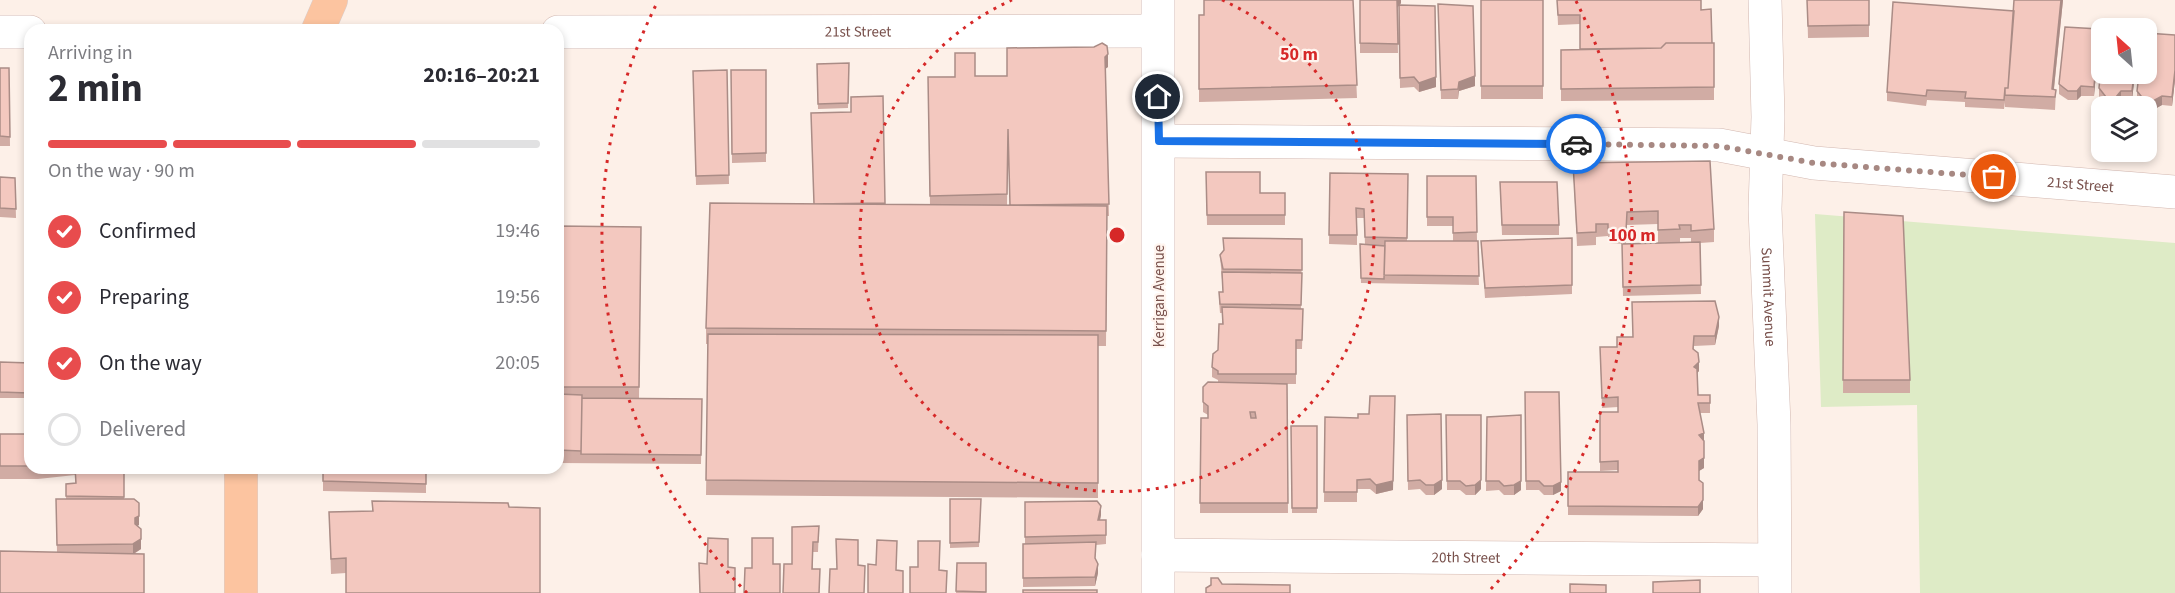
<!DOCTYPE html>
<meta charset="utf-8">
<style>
body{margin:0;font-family:"Source Sans 3",sans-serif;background:#f2f2f3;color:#2b2b33;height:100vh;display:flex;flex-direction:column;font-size:22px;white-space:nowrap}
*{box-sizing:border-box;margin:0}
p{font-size:20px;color:#7c7c81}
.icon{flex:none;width:33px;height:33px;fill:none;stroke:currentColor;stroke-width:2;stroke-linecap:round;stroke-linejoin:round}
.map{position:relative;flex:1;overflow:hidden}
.panel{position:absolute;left:24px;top:24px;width:540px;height:450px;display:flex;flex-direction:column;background:#fff;border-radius:18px;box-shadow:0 3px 9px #0003}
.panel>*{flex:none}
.needle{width:39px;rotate:333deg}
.controls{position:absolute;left:2091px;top:18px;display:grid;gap:12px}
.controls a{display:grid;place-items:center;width:66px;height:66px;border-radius:12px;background:#fff;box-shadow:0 3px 9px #0003;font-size:30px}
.pin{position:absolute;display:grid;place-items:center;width:51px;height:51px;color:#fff;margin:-26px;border:3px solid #fff;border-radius:50%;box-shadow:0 2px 6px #0007}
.courier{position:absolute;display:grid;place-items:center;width:60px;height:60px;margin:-30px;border:4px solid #1a73e8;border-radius:50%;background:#fff;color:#222;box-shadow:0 2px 8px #0007}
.headline em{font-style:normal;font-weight:700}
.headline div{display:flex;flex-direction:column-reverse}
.headline{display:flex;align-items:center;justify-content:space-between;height:102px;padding:0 24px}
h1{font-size:39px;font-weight:700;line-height:45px}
.bar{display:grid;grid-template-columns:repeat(4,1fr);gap:9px 6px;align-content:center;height:72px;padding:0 24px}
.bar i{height:8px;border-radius:4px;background:#e1e1e2}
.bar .on{background:#e84c4d}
.bar p{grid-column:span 4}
ol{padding:0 24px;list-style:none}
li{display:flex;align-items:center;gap:18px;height:66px}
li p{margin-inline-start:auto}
li .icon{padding:6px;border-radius:50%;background:#e84c4d;color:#fff;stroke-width:4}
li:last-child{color:#7c7c81}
li i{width:33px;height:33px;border:3px solid #e1e1e2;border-radius:50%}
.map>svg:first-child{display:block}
.green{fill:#deebc6}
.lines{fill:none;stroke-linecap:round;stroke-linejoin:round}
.minor-casing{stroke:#d2b7b0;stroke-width:34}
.major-casing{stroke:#d9cecd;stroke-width:34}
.minor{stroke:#fff;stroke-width:33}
.major{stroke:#fcc4a0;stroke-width:33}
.wall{fill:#d1aca4;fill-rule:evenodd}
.shaded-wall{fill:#aa8c86}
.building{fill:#f3c8bf;stroke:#aa8c86;stroke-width:1.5;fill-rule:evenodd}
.done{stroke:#a78882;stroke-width:6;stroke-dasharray:0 10.8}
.route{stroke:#1a73e8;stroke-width:8}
.ring{fill:none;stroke:#d62828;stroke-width:3;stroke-dasharray:3 6}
.labels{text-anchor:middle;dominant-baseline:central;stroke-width:4.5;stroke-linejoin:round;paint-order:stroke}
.street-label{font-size:15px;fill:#78504b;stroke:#fff5ef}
.centre{fill:#d62828;stroke:#fff5ef;stroke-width:3}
.ring-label{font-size:18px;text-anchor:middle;font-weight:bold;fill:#d62828;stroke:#fff5ef;stroke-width:4.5;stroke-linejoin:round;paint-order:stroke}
</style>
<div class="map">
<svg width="2175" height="593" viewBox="0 0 2175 593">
<rect width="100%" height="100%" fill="#fdf0e8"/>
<path class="green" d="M1815,214l360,29v350h-255l-3,-188 -96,2z"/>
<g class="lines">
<g class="minor-casing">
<g id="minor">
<path id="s1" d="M1765,0l3,117 -3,92 9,215 1,169"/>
<path d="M0,32h30"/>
<path id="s2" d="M558,32l599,-1"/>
<path id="s3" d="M1159,141l560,4 95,18 361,29"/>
<path id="s4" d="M1158,555l616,5"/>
<path d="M1158,593v-593"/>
</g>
</g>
<g class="major-casing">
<path id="major" d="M318,30l13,-30
M241,593v-125"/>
</g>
<use href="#minor" class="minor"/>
<use href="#major" class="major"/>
</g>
<path class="wall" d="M1360,0h41v3l-1,2 36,82 -17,5 -5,-5 -14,1 -1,-83 -2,3 1,45h-38z
M1481,0h62v99h-62z
M1557,0l144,10 11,33h2v57l-153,1v-51l19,-1v-25l-22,1z
M1807,0h62v37l-61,1z
M2063,0l-9,89 2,1 -1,20 -50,-3v-5l-1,7 -39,-2v-5l-38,-2 -1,6 -39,-5v-9l127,-81z
M1438,4l37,82 -16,5 -1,8h-17z
M1353,11l4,87 -158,4v-87z
M2175,35v45l-3,26 -10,-1 -9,5h-7v-4h-4l-5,-5v-10z
M2099,39l-5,57h-13l-4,4h-9l-9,-6v-10z
M849,63l-1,45 -30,1 -1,-45z
M1108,67l-3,2 4,147h-2l-1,130h-8v152l-392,-3 2,-151h-2v-16l108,-124 37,-92 32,-16 2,108 45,1 -2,-128 79,-1zM1008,141l2,64h-3z
M0,68h9l1,78h-10z
M727,70l2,114 -33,1 -3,-114z
M731,70h35v92l-34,1z
M2135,74l-3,26 -11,1 -5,5h-10l-7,-9v-9z
M1573,163l141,66v13l-14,1 1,51 -78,2 -1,-52 69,-2v-4h-11v4l-22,1v-19l-31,1 -1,19 -18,-1v-7l-12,1v8l-19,1z
M1206,172l54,21h25v32h-78z
M1330,173l78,1 -1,67h46v-15h-26v-50h49l1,65 2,44 -118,-2 -1,-39 5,1 -1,-27h-7v27l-28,-1z
M0,177l15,1 1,40 -16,-1z
M1500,182l59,43v10h-57z
M1844,212l66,168v13h-67z
M558,226l83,1 -2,172h63l-1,65 -143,-1z
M1572,238v56l-87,4 -4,-57z
M1302,239l-1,70h2l-1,40h-6v35h-35h26l1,129h-88l1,-95h7v-3l-5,-3v-25l15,-4v-3l-6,-3v-10l6,-17 4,-26v-11h-2l-1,-12v-9h4l-3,-37z
M1719,326l-4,19 -21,1v3l5,22 -2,2 1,22 12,8v10h-10l4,20v35l-5,3v9l4,29 -5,7 -130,-1v-43h50v-2l-18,1v-59h18v-5l-16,1 -2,-61h17l15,-10z
M0,362l30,1 -1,35h-29z
M1525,392l36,99 -8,4h-9l-5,-5h-13z
M1407,415l35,74 -8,6h-8l-6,-6 -12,1z
M1446,415l35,74 -6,6h-9l-6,-5h-13z
M1325,417l68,73 -17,4 -6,-5h-13v13h-33z
M1487,417l34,73 -7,5h-10l-5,-5 -13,1z
M1291,426h26v87h-25z
M0,434h30v34h94v31l15,26 -2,1 4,3v20l-7,5 -77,-2 -1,-53h10v-15l9,-1v-8l-37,4h-38z
M323,468h103v25l-103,-2z
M950,499h31l-2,48 -29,1z
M372,501l136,2 -162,70 -15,1 -2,-62 43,-1z
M1025,502l76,13 -1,5h6v24l-10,1 -1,14 3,14 -3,13 -72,1v-43h2z
M819,526l-1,26h-5v17l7,24 -28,-29z
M957,563h29v30h-30z"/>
<path class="shaded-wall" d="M1397,0h4v3l-4,5z
M2061,0h2l-10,97 -1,-8z
M2099,29v10l-5,57v-9z
M1108,54v13l-3,2v-12z
M2175,70v10l-3,26v-9z
M2134,74h1l-3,26v-9z
M1475,76v10l-16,5 -1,8 1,-17z
M1436,77v10l-17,5v-9z
M2081,86v10l-4,4v-9z
M2121,91v10l-5,5v-9z
M2162,96v9l-9,5v-9z
M1719,317v9l-4,19v-9z
M1699,362v9l-5,6v-10z
M1395,405l-2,85 -17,4v-9z
M1704,433v10l-5,-8z
M1704,458v10l-5,3v-10z
M1442,480v9l-8,6v-10z
M1481,480v9l-6,6v-10z
M1521,481v9l-7,5v-10z
M1561,482v9l-8,4v-9z
M1703,500v9l-5,7v-9z
M1101,506v9l-3,14v-9z
M139,516v9l-4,2v-9z
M141,539v10l-8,5v-10z
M1098,564v9l-3,13v-9z"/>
<path class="building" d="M1204,0h149l4,85 -158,4v-74h5z
M1360,0h37l1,44 -38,-1z
M1481,0h62v86h-62z
M1557,0h144v10l10,-1 1,34h-46l-5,5 -81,1v-34h-22z
M1807,0h62v25l-61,1z
M2014,0h47l-9,89 4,1 -1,7 -50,-2v-7h3z
M1893,2l121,9 -6,77h-3l-1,12 -39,-2 1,-6 -39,-2 -1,6 -39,-4z
M1438,4l35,2 2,70 -16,6 -1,7 -17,1z
M1399,5l36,1 1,71 -17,6 -5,-6 -14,1z
M2065,27l34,2 -5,58 -13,-1 -4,5h-9l-9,-7z
M2146,33l29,2v35l-3,27 -10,-1 -9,5h-8l-8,-10 2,-17h7z
M1102,43l5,3 1,8 -3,3 4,147 -99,1 -2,-76 -1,65 -77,2 -2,-119h27v-24h20v23h32v-28l87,-1z
M1666,43h48v44l-153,2v-39l100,-2z
M2102,55v19h32l-2,17h-11l-5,6h-10l-7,-9z
M849,63l-1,40 -30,1 -1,-40z
M0,68h9l1,69 -10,-1z
M727,70l2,105 -33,1 -3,-105z
M731,70h35v83l-34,1z
M883,96l2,107 -71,1 -3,-91 40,-1v-15z
M1710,161l4,68 -23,2v-6h-12l1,4 -22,1v-19l-31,1 -1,19h-18v-7h-12v8l-19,1 -4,-70z
M1206,172h54v21h25v22h-78z
M1330,173l78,1 -1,64 -42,-1 -1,-28 -8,-1 1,27h-28z
M1427,176h49l1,56 -24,1v-16h-26z
M0,177l15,1 1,31 -16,-1z
M1500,182h57l2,43h-57z
M710,203l397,3 -1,125 -400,-3z
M1844,212l59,4 7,164h-67z
M558,226l83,1 -2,160h-81z
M1223,238l79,1v31l-79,-1 -3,-14 4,-5z
M1572,238v47l-87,3 -4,-47z
M1385,241h93l1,35 -95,-1z
M1700,242l1,43 -78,2 -1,-43z
M1360,244l25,2 -1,33 -23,-1z
M1222,272l80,1 -1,32 -81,-1 -1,-12h4z
M1715,301l4,16 -4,19h-21l-1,13 5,4 1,9 -5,5 3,2 1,26h12v8h-12l6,30 -5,2 5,6v17l-5,3v19l4,3v17l-5,7 -130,-1v-34h50v-11l-18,1v-50h18v-15l-16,1 -2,-51h17v-10h16l-1,-35z
M1222,307l81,2 -1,31h-6v34h-78v-3l-6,-4 1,-13 5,-4 1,-26h4z
M708,334l390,1v148l-392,-3z
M0,362l30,1 -1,30 -29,-1z
M1208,382l79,2 1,119h-88l1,-85h7v-12l-5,-4v-15zM1250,412h5l1,6h-5z
M1525,392h34l2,90 -8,4h-9l-5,-5h-13z
M558,394l24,1 -1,56 -23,-1z
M1370,396h25l-2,85 -17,4 -6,-6 -13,1v12h-33l1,-75 33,1v-4h11z
M582,398l120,1 -1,56 -120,-1z
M1441,414l1,66 -8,5h-8l-6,-5 -12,1 -1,-66z
M1446,415h35v65l-6,5 -9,1 -6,-5h-13z
M1521,415v66l-7,4 -10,1 -5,-5h-13l1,-64z
M1291,426h26v82h-25z
M0,434h30v32h-30z
M75,468h49v29l-58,-1v-12l10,-1z
M323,468h103v16l-103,-3z
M56,499h78l5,4v13l-4,2v6l6,5v10l-8,5 -76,1z
M950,499h31l-2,43 -29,1z
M372,501l136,2 1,4 31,1v85h-194v-35l-15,1 -2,-47 44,-1z
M1097,501l4,5 -3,14h8v15l-81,2v-35z
M819,526l-1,16h-5l-1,27h8l-1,24h-36l1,-29h8v-37z
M708,538l20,1v28l7,1v25h-35l-1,-30 8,1z
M752,538h21v26h7v29h-36l1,-25h7z
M836,539l22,1v25l7,1 -1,27h-35l1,-24h7z
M877,540l20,1 -1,29 7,1v22h-35v-29l8,1z
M918,541h22l-1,29 8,1 -1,22h-36v-26h8z
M1096,542l-1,16 3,6 -3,13 -72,1v-34z
M0,551l144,3v39h-144z
M957,563h29v29l-30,-1z
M1211,578h7l4,6 68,1v8h-84v-5l5,-3z
M1700,580v13h-47v-11z
M1570,584l36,1v8h-36z
M1023,590h74v3h-74z"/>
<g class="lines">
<path class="done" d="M1576,144l143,2 95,17 180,14"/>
<path class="route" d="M1158,97l1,44 417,3"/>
</g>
<g class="ring">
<path d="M1222 0A257 257 0 1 1 1012 0"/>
<path d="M747 593A515 515 0 0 1 658 1M1576 1A515 515 0 0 1 1487 593"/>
</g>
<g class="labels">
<g class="street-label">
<text stroke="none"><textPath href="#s2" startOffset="300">21st Street</textPath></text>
<text stroke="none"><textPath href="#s3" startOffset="924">21st Street</textPath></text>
<text transform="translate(1159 296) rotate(-90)">Kerrigan Avenue</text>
<text stroke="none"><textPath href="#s1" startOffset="297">Summit Avenue</textPath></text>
<text stroke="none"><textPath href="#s4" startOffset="308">20th Street</textPath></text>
</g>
</g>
<circle cx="1117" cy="235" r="9" class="centre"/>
<g class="ring-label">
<text x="1299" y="60">50 m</text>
<text x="1632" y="241">100 m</text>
</g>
</svg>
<div class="controls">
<a><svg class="needle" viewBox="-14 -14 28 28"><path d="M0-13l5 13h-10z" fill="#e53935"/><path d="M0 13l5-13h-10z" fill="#7c7c81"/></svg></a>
<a><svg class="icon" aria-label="layers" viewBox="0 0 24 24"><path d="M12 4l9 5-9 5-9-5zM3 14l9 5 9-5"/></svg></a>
</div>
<div class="pin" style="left:1994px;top:177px;background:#ea580c"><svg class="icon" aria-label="bag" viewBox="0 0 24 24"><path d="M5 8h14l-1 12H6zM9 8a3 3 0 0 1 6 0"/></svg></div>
<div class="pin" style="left:1158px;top:97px;background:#1f2937"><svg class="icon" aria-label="home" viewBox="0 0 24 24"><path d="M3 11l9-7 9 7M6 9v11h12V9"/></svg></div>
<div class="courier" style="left:1576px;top:144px"><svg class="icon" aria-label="car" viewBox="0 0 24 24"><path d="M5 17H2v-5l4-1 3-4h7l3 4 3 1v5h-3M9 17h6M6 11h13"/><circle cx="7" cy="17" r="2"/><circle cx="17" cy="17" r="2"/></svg></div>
<section class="panel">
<div class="headline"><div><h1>2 min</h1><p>Arriving in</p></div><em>20:16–20:21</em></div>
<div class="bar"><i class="on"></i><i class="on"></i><i class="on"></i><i></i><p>On the way · 90 m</p></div>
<ol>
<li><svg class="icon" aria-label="check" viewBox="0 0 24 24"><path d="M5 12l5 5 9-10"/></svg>Confirmed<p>19:46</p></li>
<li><svg class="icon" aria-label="check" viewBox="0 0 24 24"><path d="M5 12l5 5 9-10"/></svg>Preparing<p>19:56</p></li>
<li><svg class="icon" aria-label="check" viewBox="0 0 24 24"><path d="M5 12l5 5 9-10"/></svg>On the way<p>20:05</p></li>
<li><i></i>Delivered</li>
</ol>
</section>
</div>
